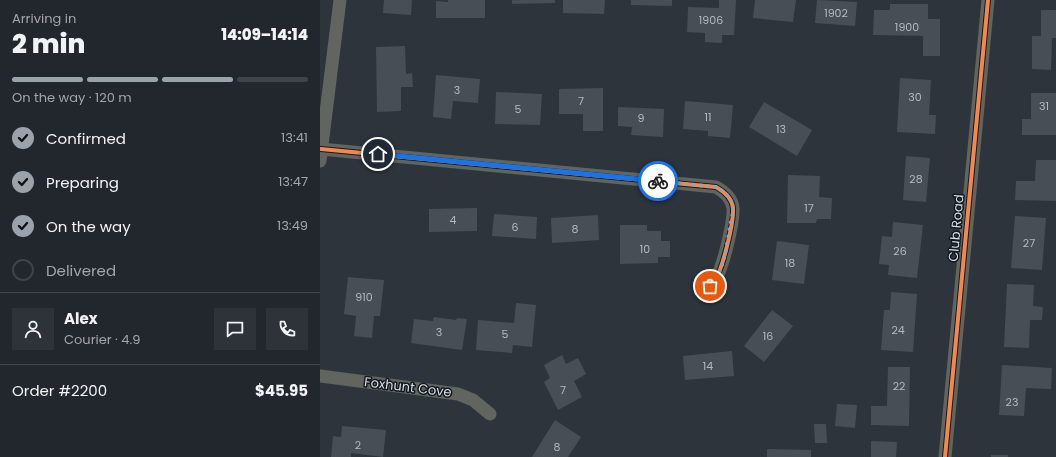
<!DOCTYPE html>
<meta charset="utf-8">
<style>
body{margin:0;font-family:Poppins,sans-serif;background:#2e3339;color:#f1f3f6;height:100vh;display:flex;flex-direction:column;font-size:15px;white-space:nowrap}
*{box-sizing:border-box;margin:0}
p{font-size:13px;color:#a2a5aa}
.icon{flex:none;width:22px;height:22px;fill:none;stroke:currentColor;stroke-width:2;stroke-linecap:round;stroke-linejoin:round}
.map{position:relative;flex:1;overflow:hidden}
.sheet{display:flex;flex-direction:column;background:#22272d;width:320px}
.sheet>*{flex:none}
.pin{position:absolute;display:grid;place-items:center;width:34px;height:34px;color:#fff;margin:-17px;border:2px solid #fff;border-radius:50%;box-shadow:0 1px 4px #0007}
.courier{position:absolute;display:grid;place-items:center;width:40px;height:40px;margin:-20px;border:3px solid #1a73e8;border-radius:50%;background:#fff;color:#222;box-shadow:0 1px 5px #0007}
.summary em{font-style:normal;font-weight:800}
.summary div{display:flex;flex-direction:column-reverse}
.summary{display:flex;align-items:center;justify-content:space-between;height:68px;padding:0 12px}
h1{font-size:26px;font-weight:800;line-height:30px}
.bar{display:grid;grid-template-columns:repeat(4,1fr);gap:6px 4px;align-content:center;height:48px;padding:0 12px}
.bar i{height:5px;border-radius:3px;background:#3f4449}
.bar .active{background:#9aa2ab}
.bar p{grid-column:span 4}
.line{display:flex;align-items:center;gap:10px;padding:0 12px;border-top:1px solid #3f4449}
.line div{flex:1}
.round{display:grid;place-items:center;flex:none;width:42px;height:42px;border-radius:0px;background:#2e3339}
ol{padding:0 12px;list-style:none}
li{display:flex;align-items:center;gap:12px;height:44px}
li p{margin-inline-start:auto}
li .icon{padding:4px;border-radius:50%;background:#9aa2ab;color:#111;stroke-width:4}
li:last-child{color:#a2a5aa}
li i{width:22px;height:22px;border:2px solid #3f4449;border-radius:50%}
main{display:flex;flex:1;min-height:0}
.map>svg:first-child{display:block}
.building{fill:#484e56}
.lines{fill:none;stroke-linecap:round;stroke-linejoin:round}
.street{stroke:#60655f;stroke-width:13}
.cycleway-casing{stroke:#151a21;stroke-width:6}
.cycleway{stroke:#f5874c;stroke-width:4}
.done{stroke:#9aa2ab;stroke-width:4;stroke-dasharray:0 7.2}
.route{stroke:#1a73e8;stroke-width:5}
.labels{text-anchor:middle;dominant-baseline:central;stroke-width:3;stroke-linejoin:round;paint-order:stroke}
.number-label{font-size:11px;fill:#b2b9c3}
.street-label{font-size:13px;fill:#d5dde7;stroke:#151a21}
</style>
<main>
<section class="sheet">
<div class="summary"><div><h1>2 min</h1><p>Arriving in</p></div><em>14:09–14:14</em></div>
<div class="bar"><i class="active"></i><i class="active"></i><i class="active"></i><i></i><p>On the way · 120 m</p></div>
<ol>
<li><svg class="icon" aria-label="check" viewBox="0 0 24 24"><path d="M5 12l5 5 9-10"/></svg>Confirmed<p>13:41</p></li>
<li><svg class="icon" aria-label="check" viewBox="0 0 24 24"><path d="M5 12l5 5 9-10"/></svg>Preparing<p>13:47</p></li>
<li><svg class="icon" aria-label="check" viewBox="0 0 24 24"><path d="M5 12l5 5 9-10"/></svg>On the way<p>13:49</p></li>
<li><i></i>Delivered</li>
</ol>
<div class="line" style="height:72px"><a class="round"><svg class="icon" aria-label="person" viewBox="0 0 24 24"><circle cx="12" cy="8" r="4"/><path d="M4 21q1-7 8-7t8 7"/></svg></a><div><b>Alex</b><p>Courier · 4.9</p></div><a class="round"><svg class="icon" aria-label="chat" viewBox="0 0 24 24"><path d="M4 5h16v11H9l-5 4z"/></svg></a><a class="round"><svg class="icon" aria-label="phone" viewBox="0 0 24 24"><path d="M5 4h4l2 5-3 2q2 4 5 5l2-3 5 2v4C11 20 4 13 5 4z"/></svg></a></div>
<div class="line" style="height:52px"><div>Order #2200</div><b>$45.95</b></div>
</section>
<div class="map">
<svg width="736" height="457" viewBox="0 0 736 457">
<rect width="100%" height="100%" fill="#2d343c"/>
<path class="building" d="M64,0h28l-1,15 -28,-2z
M128,0h37v18h-49v-17l12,1z
M192,0h43v3l-43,1z
M243,0h42l-1,14 -41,-1z
M311,0h41v6l-41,-1z
M399,0h17l-2,35h-12v8l-17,-1v-9l-18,-1 1,-25 31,1z
M435,0h41l-3,22 -40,-4z
M497,0l40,2 -2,24 -40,-3z
M570,4h38v15h12v37h-17v-20l-50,-1 1,-25h16z
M721,10h15v28h-4l-1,32 -19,-1v-33h9z
M85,46l1,28 6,-1 1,14h-12v24l-24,1 -1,-65z
M116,75l44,4 -2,24 -25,-2 -2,18 -18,-2z
M580,78l31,2 -2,35h7l-1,19 -38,-2z
M283,88v43h-20v-17h-24v-25z
M176,92l46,2 -2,31 -45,-1z
M711,93h25v42h-34v-16h9z
M365,101l48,4 -3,33 -22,-2v-5l-25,-2z
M444,102l48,28 -15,26 -48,-29z
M298,107l46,2 -1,28 -32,-2 1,-8 -14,-1z
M586,156l24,2 -4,44 -23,-2z
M716,160h20v41l-41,-1 1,-19h19z
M468,175l32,1 -1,21 13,1 -1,21h-14l-1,4h-29z
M157,208v23l-48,1v-23z
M174,214l43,3 -1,22 -44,-3z
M278,215l1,25 -47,3 -1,-25z
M695,216l31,2 -4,52 -31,-2z
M573,222l30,3 -6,53 -29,-3 1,-10 -10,-1 3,-28 10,1z
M300,225h27v6h14v10h9v16h-12v6l-38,1z
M457,241l32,4 -5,39 -32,-4z
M28,277l36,3 -4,36h-6l-2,22 -18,-2 2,-20 -12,-2z
M687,284l27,1 -1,21 10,1 -1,13h-12l-1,28 -25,-1z
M571,292l26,2 -4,58 -32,-2 3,-40h6z
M196,303l20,2 -4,42 -19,-2 -1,8 -36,-3 2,-30 36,3z
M452,310l21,16 -29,36 -20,-16z
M114,317l22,3 1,-2 10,1 -5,31 -51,-7 3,-24 19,2z
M412,351l2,25 -49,4 -2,-24z
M242,355l4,9 12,-6 8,16 -12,7 8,16 -24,13 -14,-28 6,-4 -6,-13z
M682,365l50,3 -1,21 -25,-1 -2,28 -25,-1z
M568,367h22l-1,59 -38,-1v-19h16z
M517,404l20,1 -2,23 -20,-2z
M235,420l26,17 -13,20h-36z
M494,424h12l1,19h-12z
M22,426l44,4 -3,27 -32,-4v4h-20l2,-21 8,1z
M551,441l26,1 -1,15h-25z
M447,449l44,1v7h-44z
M671,455h17v2h-17z"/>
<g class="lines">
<path class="street" d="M1,149l395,38c9,5 16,11 17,21 1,14 -10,59 -17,70 -3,5 -8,10 -12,14
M0,161l20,-161
M0,376l138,18 15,6 17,14
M625,457l43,-457"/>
<g class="cycleway-casing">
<path id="cycleway" d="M1,149l395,38c9,5 16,11 17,21 1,14 -10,59 -17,70 -3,5 -8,10 -12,14
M625,457l43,-457"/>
</g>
<use href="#cycleway" class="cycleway"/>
</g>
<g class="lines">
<path class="done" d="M338,181l58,6c9,5 16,11 17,22 0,5 -2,12 -3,18 -4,21 -5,42 -20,59"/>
<path class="route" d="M58,154l280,27"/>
</g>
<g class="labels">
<g class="number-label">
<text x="516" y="13">1902</text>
<text x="391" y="20">1906</text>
<text x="587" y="27">1900</text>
<text x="137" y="90">3</text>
<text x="595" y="97">30</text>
<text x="261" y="101">7</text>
<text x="724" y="106">31</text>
<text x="198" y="109">5</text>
<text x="388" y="117">11</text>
<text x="321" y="118">9</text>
<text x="461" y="129">13</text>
<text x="596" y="179">28</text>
<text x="489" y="208">17</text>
<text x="133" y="220">4</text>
<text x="195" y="227">6</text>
<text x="255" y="229">8</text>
<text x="709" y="243">27</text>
<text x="325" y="249">10</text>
<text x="580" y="251">26</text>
<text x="470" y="263">18</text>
<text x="44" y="297">910</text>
<text x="578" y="330">24</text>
<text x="119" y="332">3</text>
<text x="185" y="334">5</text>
<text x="448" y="336">16</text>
<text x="388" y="366">14</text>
<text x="579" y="386">22</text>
<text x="243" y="390">7</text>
<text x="692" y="402">23</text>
<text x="38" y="445">2</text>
<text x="237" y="447">8</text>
</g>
<g class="street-label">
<text transform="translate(636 228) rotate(-85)">Club Road</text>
<text transform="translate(88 387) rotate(7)">Foxhunt Cove</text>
</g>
</g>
</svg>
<div class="pin" style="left:390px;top:286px;background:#ea580c"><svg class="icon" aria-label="bag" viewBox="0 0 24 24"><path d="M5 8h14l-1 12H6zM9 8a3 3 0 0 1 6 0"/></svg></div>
<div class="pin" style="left:58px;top:154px;background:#1f2937"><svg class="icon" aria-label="home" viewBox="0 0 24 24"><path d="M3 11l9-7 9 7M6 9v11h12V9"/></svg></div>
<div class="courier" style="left:338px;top:181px"><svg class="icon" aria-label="bike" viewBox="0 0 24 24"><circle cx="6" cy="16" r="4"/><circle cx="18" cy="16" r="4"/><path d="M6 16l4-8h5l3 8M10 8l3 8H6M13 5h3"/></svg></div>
</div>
</main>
